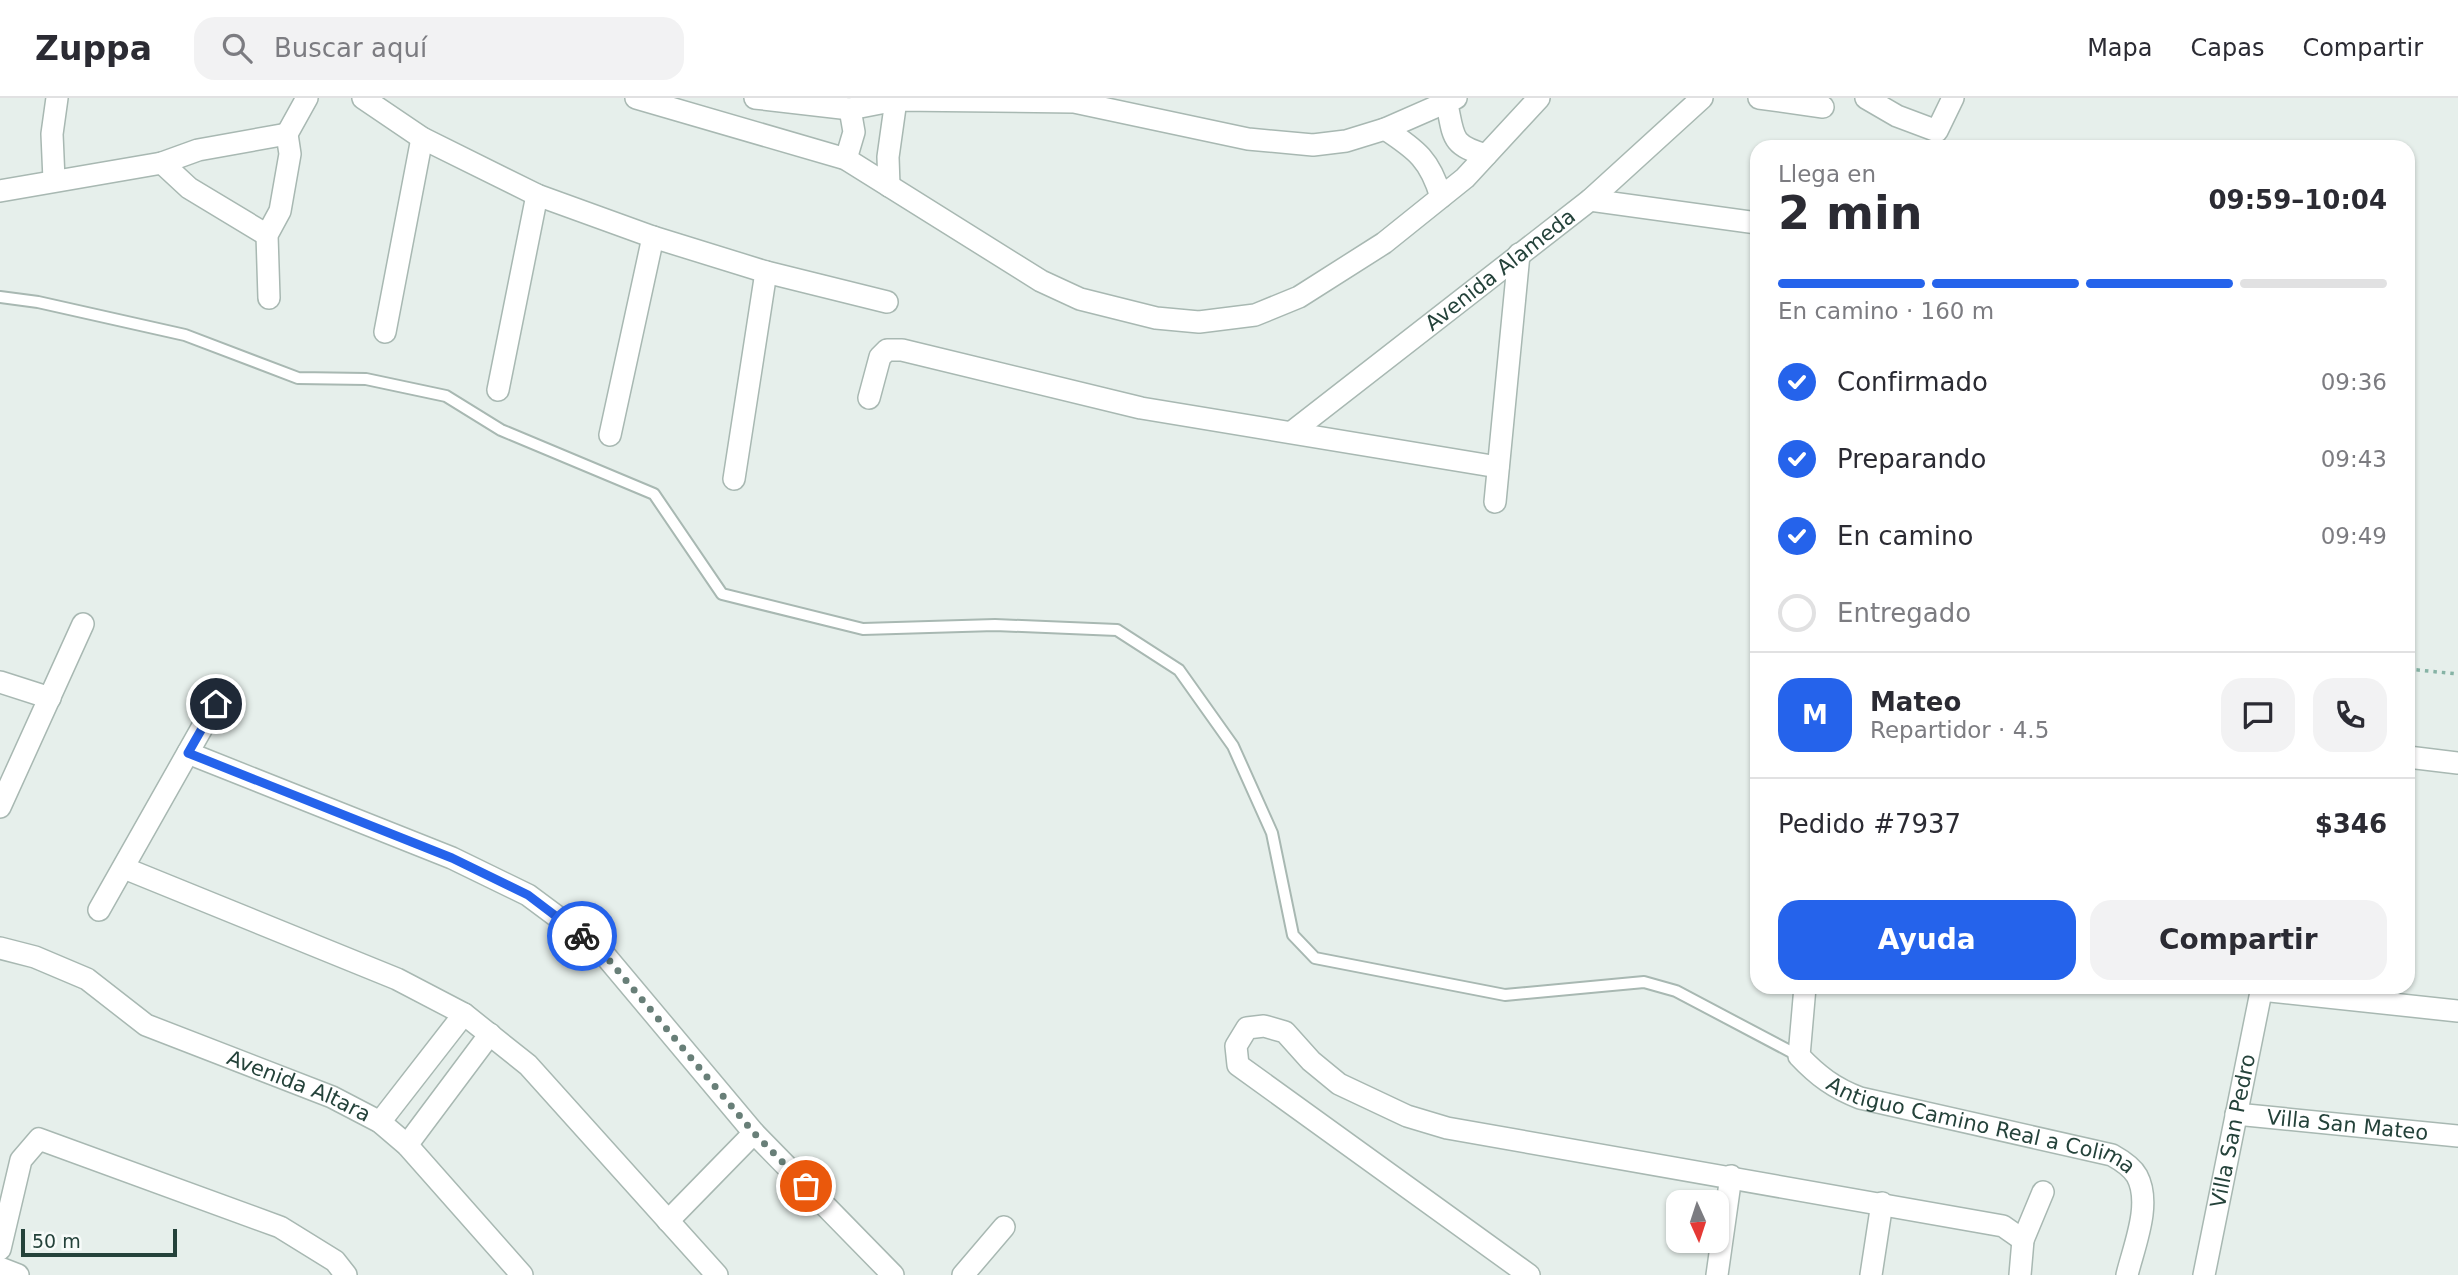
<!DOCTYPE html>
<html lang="es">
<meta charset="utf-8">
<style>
body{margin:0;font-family:"DejaVu Sans",sans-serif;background:#f2f2f3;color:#2b2b33;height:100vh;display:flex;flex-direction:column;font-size:26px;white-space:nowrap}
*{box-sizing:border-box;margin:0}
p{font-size:23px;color:#7c7c81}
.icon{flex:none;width:38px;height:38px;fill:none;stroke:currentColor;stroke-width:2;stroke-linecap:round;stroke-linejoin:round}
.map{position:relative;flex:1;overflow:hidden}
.side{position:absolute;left:1750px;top:42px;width:665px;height:854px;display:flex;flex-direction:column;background:#fff;border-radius:21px;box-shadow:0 2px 5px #0004}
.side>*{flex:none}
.needle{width:46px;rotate:177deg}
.tools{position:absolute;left:1666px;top:1092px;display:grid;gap:14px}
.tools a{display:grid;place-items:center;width:63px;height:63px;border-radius:14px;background:#fff;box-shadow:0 2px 5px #0004;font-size:35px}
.scale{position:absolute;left:21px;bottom:18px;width:156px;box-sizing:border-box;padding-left:7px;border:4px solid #24423a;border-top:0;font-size:19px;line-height:24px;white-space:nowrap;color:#24423a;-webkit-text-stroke:5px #f7fbf9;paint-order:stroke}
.pin{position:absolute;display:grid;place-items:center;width:60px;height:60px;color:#fff;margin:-30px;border:4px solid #fff;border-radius:50%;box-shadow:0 2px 7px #0007}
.courier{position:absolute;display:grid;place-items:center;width:70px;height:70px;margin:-35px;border:5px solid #2563eb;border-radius:50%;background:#fff;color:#222;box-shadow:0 2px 9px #0007}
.head em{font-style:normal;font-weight:700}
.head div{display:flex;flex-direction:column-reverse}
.head{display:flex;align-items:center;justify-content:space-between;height:119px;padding:0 28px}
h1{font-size:46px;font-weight:700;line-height:52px}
.bar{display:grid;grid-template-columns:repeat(4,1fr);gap:10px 7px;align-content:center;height:84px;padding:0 28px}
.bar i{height:9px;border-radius:5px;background:#e1e1e2}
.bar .on{background:#2563eb}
.bar p{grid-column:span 4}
.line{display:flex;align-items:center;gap:18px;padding:0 28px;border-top:2px solid #e1e1e2}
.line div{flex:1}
.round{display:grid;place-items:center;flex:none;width:74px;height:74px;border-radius:21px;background:#f2f2f3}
ol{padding:0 28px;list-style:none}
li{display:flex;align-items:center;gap:21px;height:77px}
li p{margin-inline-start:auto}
li .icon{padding:7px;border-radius:50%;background:#2563eb;color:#fff;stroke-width:4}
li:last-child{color:#7c7c81}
li i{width:38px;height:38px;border:4px solid #e1e1e2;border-radius:50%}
.button{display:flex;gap:14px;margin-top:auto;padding:14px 28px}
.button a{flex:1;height:80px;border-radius:21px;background:#2563eb;color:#fff;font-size:28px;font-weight:700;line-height:80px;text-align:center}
.button a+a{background:#f2f2f3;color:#2b2b33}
header{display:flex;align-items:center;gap:42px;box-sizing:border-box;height:98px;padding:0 35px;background:#fff;border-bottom:2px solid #e1e1e2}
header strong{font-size:33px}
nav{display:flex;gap:38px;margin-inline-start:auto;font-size:24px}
.search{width:490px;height:63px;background:#f2f2f3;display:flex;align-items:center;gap:18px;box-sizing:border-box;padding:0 24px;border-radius:21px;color:#7c7c81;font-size:26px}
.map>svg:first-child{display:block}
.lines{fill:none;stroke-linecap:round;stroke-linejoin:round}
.lane-casing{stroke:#a8b8b2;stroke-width:14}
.street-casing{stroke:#a8b8b2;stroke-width:24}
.path{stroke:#86b3a5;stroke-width:3.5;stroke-dasharray:3.5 5;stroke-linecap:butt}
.lane{stroke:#fff;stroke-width:10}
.street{stroke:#fff;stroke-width:21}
.done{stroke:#687f78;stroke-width:7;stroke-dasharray:0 12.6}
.route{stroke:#2563eb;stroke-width:9}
.labels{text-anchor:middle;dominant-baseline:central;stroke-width:5;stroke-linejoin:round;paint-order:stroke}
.street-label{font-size:21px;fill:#24423a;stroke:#f7fbf9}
</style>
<header>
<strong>Zuppa</strong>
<div class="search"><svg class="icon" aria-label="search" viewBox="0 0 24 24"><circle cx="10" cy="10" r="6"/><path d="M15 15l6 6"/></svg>Buscar aquí</div>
<nav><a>Mapa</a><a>Capas</a><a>Compartir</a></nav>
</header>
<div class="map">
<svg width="2458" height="1177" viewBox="0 0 2458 1177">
<rect width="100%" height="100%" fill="#e6efeb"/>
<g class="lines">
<g class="lane-casing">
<path id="lane" d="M0,199l38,5 147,33 113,43 68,1 80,17 55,34 153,64 68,100 141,35 132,-4 122,5 62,40 54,76 39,87 21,102 22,23 190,37 139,-13 32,9 123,65"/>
</g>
<g class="street-casing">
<g id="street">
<path d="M363,0l59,40 115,57 116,42 113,35 121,30"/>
<path d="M636,0l210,61 195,122 39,18 76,19 43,4 56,-7 44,-18 85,-54 81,-65 74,-80"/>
<path d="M755,0l95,11 46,-9 178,2 174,37 65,6 33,-4 39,-12 71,-31"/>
<path d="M1759,0l64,9"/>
<path d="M1866,0l31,18 40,15 16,-33"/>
<path d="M1447,6c7,34 4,41 39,51"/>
<path d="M1385,31c32,21 45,31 56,68"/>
<path d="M846,61l8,-27 -4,-23"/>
<path d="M54,82l-2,-46 5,-36"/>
<path d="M889,88l-1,-29 8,-57"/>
<path d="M0,93l162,-28"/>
<path d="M1590,102l167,23"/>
<path d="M267,137l-78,-47 -27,-25 36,-13 89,-16"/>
<path d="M269,200l-2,-63 13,-24 10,-57 -3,-20 20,-36"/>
<path d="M385,234l37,-194"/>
<path d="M498,292l39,-195"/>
<path d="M869,300l11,-41 7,-7h15l239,58 357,59"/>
<path id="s1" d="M1292,334l298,-232 112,-102"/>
<path d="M610,337l43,-198"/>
<path d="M734,381l32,-207"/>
<path d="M1495,404l24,-248"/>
<path d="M0,584l50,16"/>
<path d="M188,655l264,105 76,37 70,52 156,186 139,142"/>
<path d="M2408,659l50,6"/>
<path d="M0,709l83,-183"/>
<path d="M124,770l273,111 67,35 64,51 189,210"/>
<path d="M99,812l117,-207"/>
<path id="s2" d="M0,850l35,9 52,22 59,46 186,72 48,25 27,23 115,130"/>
<path id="s3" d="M1805,889l-6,69c19,20 35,32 61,42l252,57c9,5 20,12 25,21 15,28 -3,70 -10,99"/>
<path d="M2261,892l197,21"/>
<path id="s4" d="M2236,1016l222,22"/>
<path d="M380,1024l84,-108"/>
<path d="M407,1047l83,-111"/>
<path d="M668,1123l86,-88"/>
<path d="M0,1151l21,-89 18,-21 241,88 55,34 11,14"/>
<path d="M0,1170l18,7"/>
<path d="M963,1177l41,-48"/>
<path d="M1529,1177l-291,-210 -2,-19 11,-18 17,-2 21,6 26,29 28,23 68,32 40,12 556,98 20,14"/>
<path d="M1717,1177l14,-99"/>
<path d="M1871,1177l11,-72"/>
<path d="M2020,1177l3,-35 20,-48"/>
<path id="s5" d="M2204,1177l58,-288"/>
</g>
</g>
<path class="path" d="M2408,571l50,5"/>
<use href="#lane" class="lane"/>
<use href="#street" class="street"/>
</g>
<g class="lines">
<path class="done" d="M582,838l16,11 156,186 52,53"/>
<path class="route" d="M216,606l-28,49 264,105 76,37 54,41"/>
</g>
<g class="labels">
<g class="street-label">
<text stroke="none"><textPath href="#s1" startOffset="264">Avenida Alameda</textPath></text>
<text stroke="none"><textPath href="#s2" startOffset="332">Avenida Altara</textPath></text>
<text stroke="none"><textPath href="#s4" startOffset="112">Villa San Mateo</textPath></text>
<text stroke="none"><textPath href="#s3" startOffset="268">Antiguo Camino Real a Colima</textPath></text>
<text stroke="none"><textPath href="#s5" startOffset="147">Villa San Pedro</textPath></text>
</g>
</g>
</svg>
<div class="tools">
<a><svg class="needle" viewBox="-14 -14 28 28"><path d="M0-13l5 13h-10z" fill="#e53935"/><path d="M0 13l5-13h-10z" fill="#7c7c81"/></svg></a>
</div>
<div class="scale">50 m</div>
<div class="pin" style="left:806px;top:1088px;background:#ea580c"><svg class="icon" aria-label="bag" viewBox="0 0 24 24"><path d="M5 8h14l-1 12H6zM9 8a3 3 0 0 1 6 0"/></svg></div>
<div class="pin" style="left:216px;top:606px;background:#1f2937"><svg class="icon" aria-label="home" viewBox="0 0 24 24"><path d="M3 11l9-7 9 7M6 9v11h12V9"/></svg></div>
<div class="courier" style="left:582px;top:838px"><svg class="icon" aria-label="bike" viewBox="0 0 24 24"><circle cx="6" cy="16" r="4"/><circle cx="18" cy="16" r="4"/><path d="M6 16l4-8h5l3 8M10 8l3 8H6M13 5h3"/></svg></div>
<section class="side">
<div class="head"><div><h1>2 min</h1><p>Llega en</p></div><em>09:59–10:04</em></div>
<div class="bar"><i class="on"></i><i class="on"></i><i class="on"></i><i></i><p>En camino · 160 m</p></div>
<ol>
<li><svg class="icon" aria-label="check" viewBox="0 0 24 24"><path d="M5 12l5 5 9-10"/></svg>Confirmado<p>09:36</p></li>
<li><svg class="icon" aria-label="check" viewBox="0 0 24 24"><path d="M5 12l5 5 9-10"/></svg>Preparando<p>09:43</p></li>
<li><svg class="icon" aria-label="check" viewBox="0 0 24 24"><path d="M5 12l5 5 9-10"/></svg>En camino<p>09:49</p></li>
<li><i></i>Entregado</li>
</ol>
<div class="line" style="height:126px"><b class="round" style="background:#2563eb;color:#fff">M</b><div><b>Mateo</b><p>Repartidor · 4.5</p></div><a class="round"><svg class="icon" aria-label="chat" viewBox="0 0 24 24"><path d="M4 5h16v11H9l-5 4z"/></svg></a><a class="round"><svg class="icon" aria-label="phone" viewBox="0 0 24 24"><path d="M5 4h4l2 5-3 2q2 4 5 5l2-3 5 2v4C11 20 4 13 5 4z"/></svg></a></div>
<div class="line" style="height:91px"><div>Pedido #7937</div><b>$346</b></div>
<div class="button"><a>Ayuda</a><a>Compartir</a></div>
</section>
</div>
